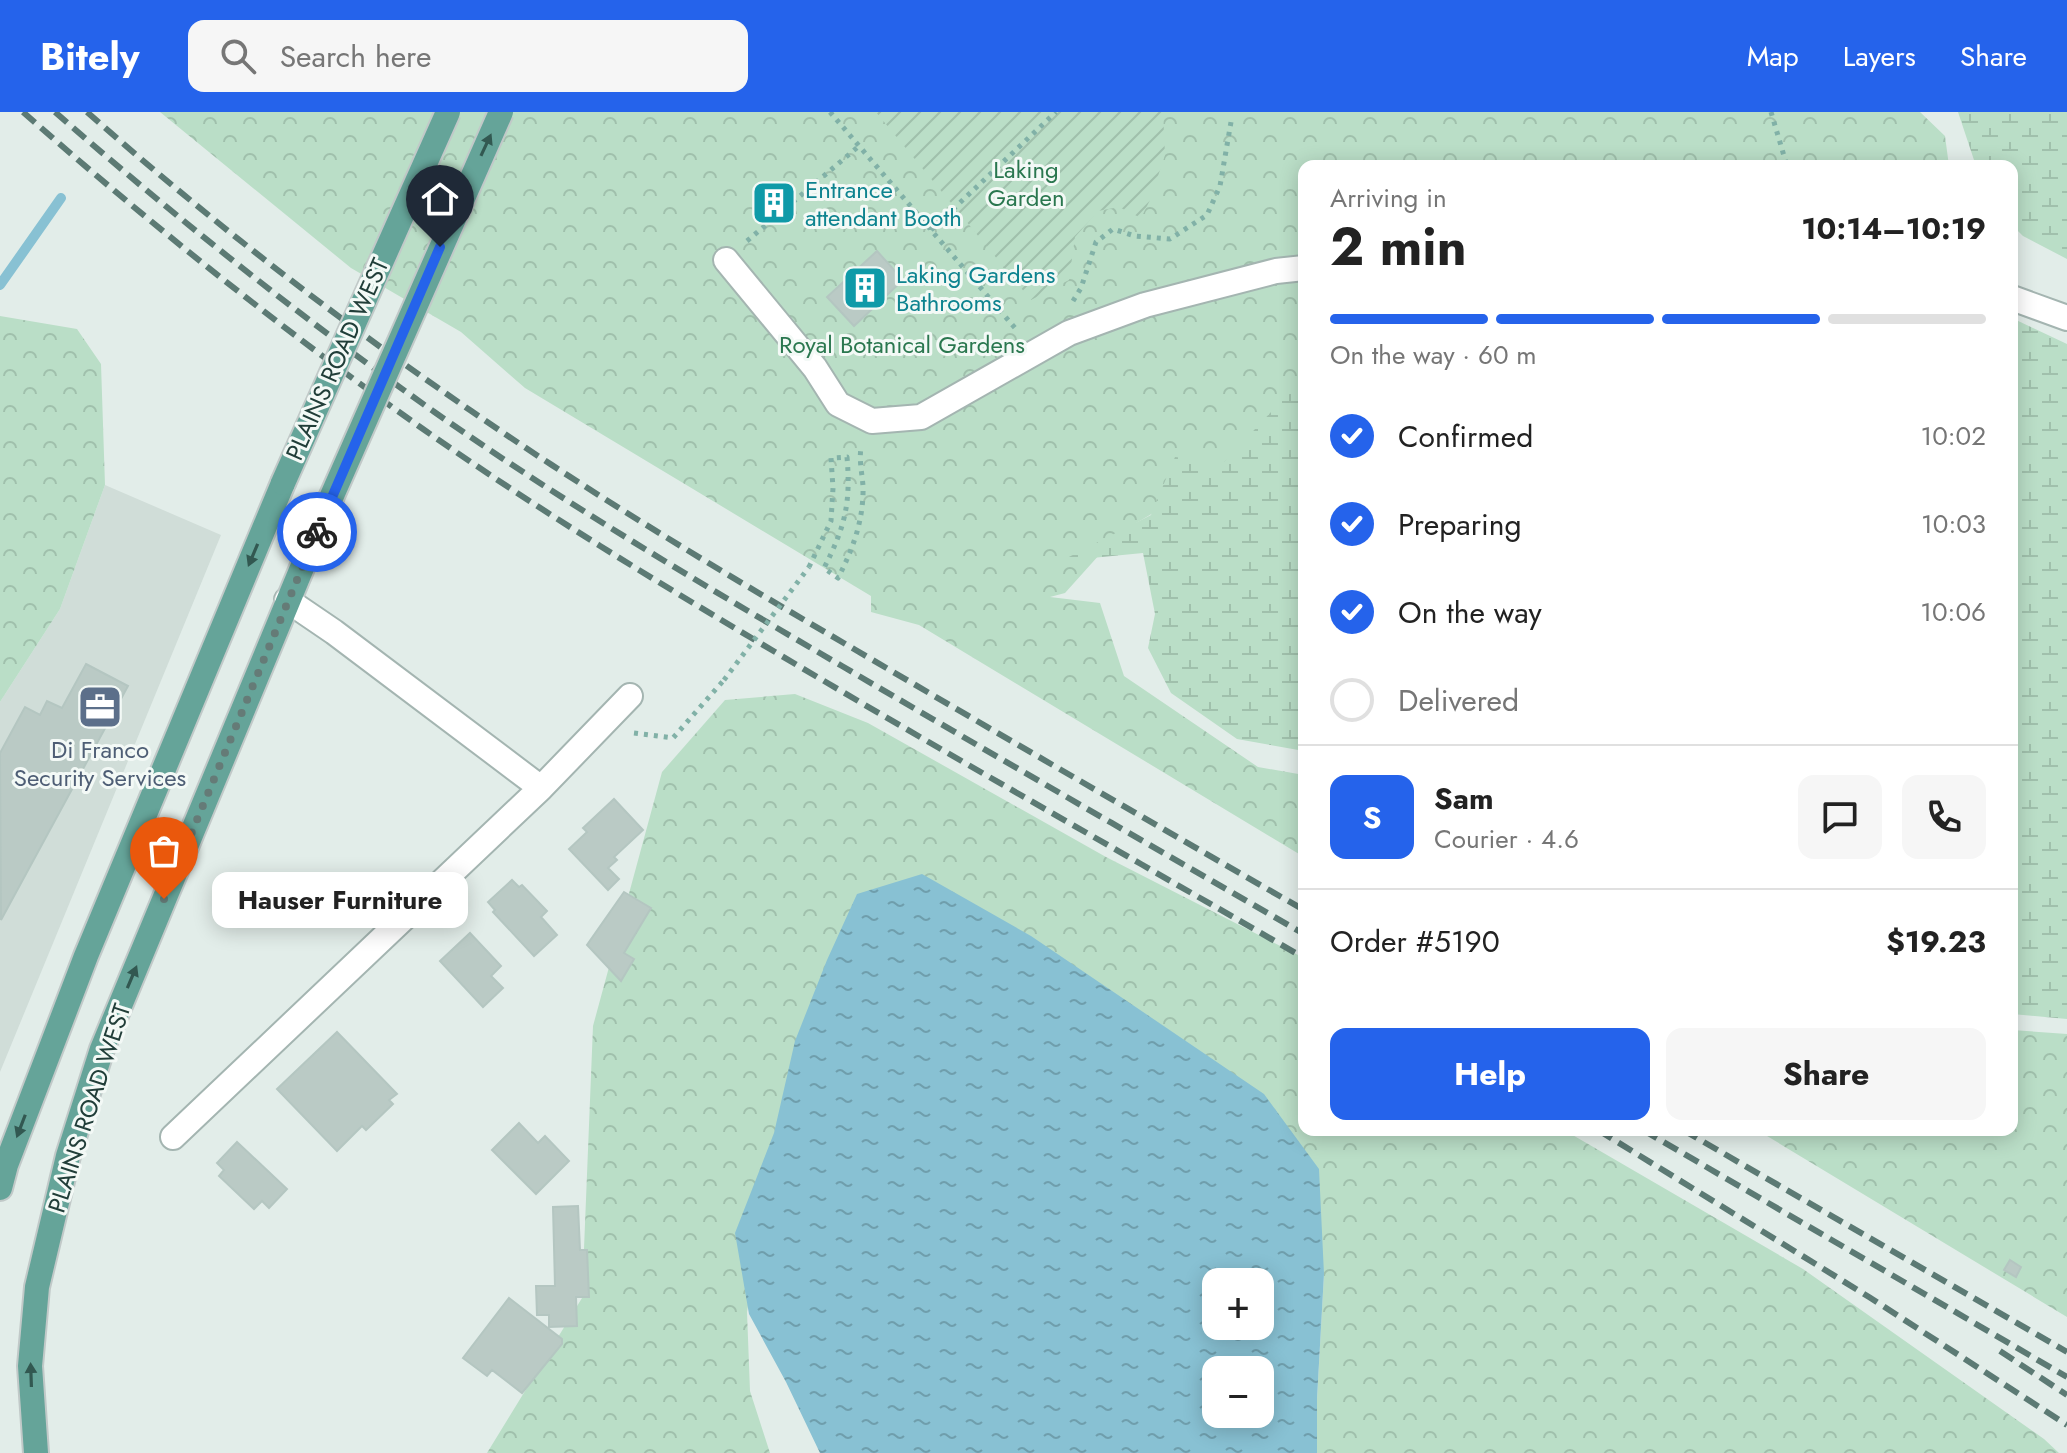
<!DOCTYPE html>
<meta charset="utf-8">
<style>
body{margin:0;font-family:Jost,sans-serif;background:#f6f6f6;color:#222;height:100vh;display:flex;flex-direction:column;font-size:30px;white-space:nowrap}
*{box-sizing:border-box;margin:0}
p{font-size:26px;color:#767676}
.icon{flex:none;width:44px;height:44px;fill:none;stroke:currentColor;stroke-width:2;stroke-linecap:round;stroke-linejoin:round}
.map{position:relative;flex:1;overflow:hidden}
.side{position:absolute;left:1298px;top:48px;width:720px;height:976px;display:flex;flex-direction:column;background:#fff;border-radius:16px;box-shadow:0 4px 20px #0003}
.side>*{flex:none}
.fabs{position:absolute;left:1202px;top:1156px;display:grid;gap:16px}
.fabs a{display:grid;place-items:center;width:72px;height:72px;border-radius:16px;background:#fff;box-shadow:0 4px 20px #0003;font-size:40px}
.pin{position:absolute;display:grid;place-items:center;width:68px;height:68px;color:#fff;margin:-82px -34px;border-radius:50% 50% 50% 0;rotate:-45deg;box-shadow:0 0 8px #0007}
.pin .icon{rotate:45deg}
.courier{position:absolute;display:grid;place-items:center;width:80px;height:80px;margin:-40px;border:6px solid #2563eb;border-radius:50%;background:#fff;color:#222;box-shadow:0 2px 10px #0007}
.bubble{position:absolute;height:56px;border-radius:16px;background:#fff;box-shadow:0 4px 20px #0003;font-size:26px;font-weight:700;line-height:56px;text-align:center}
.summary em{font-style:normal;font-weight:700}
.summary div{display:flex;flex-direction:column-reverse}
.summary{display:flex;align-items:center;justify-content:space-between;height:136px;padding:0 32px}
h1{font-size:52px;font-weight:700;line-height:60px}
.bar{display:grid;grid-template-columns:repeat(4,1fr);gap:12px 8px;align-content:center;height:96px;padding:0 32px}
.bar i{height:10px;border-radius:6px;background:#e0e0e0}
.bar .active{background:#2563eb}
.bar p{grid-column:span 4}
.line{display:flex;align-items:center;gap:20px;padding:0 32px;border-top:2px solid #e0e0e0}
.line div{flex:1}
.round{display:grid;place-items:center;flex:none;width:84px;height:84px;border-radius:16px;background:#f6f6f6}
ol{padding:0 32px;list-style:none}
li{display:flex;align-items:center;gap:24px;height:88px}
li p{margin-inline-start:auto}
li .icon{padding:8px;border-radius:50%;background:#2563eb;color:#fff;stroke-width:4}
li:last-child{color:#767676}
li i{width:44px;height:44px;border:4px solid #e0e0e0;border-radius:50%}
.button{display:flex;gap:16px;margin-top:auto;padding:16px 32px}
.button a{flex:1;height:92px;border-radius:16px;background:#2563eb;color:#fff;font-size:32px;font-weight:700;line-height:92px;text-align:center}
.button a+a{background:#f6f6f6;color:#222}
header{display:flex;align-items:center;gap:48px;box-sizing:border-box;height:112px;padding:0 40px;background:#2563eb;color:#fff}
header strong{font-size:38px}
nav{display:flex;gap:44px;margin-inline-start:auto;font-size:28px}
.search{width:560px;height:72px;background:#f6f6f6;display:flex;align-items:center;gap:20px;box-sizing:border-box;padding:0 28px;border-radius:16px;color:#767676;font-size:30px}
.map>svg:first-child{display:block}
.built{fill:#d0ddd8}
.forest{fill:url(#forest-crowns)}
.wetland{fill:url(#wetland-marsh)}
.garden{fill:url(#garden-furrows)}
.water{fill:url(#water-ripples);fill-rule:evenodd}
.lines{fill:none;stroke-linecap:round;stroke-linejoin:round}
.stream{stroke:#88c1d3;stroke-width:10}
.building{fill:#bacac5;stroke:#b4c6c1;stroke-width:2}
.minor-casing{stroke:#a4b5b1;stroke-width:28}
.primary-casing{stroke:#c1c9c8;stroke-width:28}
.path{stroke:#81b1a7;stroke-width:5;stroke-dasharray:4 6;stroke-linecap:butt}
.minor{stroke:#fff;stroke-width:24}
.primary{stroke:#65a499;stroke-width:24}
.rail{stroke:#5c7a74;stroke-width:6;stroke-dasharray:16 8;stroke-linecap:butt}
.primary-bridge-casing{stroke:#c1c9c8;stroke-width:28;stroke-linecap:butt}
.path-bridge{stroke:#81b1a7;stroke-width:5;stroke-dasharray:4 6;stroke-linecap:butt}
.primary-bridge{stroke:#65a499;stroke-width:24}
.oneway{fill:#325851}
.done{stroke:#657b77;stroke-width:8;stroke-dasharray:0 14.4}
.route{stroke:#2563eb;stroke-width:10}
.labels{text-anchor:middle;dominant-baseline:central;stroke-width:6;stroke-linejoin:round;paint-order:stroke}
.park-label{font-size:24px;fill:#2a774f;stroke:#f3f9f6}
.culture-label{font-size:24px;fill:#0d838f;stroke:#f3f9f6;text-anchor:start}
.street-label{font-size:24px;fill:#213e39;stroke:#f3f9f6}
.service-label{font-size:24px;fill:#4e5e75;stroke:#f3f9f6}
</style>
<header>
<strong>Bitely</strong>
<div class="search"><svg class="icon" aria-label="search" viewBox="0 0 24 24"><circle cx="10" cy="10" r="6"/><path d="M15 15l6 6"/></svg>Search here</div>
<nav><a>Map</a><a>Layers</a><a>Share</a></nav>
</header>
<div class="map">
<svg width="2067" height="1341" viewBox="0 0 2067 1341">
<defs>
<pattern id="forest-crowns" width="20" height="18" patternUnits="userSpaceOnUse" patternTransform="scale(2)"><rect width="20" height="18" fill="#badec7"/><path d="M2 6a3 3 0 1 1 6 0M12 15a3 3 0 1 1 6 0" fill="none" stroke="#a0c0ac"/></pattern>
<pattern id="wetland-marsh" width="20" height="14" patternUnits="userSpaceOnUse" patternTransform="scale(2)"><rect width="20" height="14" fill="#badec7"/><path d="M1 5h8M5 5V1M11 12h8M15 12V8" fill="none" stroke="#a0c0ac"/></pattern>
<pattern id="garden-furrows" width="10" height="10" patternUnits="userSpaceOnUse" patternTransform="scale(2)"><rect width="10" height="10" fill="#badec7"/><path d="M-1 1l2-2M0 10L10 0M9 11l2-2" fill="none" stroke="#a0c0ac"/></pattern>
<pattern id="water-ripples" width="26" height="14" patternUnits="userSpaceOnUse" patternTransform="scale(2)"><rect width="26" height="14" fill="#88c1d3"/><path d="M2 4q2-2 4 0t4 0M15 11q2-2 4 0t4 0" fill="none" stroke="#6f9eac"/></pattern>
</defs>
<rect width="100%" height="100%" fill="#e2ede9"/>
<path class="built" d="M105,373l116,50 -221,537v-370l60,-93z"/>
<path class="forest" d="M160,0h1760l25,24 4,30h-645v262l-22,8 -164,98 -53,59 -15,4 50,6 24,73 134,91 46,8v82l-385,-232 -48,-13v-16l-346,-208 -64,-56 -110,-64z
M0,204l77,13 24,35 4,121 -45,124 -60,93z
M795,582l73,29 238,134 198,101v172h260l239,139 241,170 15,14h-742v-54l7,-125 -151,-241 -104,-70 -292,162 -30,187 3,79 20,62h-283l95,-155 11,-272 69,-254 63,-72z
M2012,918l55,4v283l-310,-187h255z"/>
<path class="wetland" d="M1958,0h109v147l-44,-23 -11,-11v-59h-36z
M2012,206l55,26v675l-55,-5z
M1304,277v362l-67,-12 -66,-46 -23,-45 7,-34 -12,-61 -82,8 90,-46 24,-58 49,5 63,-67z"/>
<path class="garden" d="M876,0h287l2,43 -15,45 -9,18 -22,-11 -21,4 -23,26 -6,43 -38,20z"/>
<path class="water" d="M922,762l109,62 233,158 55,75 5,105 -7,125v54h-497l-34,-71 -37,-68 -14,-81 39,-100 21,-92 32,-81 30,-66zM1216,1170h44v44h-44zM1216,1258h44v44h-44z"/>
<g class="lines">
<path class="stream" d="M0,173l61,-87"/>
</g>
<path class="building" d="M776,82l6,7 -10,11 -7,-7z
M877,139l26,29 -49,46 -27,-29z
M86,552l42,22 -127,234 -1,-167 25,-46 15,8 7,-14 15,7z
M614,687l29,31 -29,27 3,3 -9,8 11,11 -11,11 -39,-41 18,-17 -4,-4z
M512,768l7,7 3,-2 25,26 -6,6 16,18 -23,21 -41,-44 2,-2 -7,-8z
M624,780l27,16 -27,45 10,6 -13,22 -34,-36z
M470,821l31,33 -10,10 12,12 -20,19 -43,-46z
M337,920l60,62 -8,6 4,4 -27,26 -4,-4 -25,25 -60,-62z
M519,1011l19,20 7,-7 24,25 -33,33 -44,-44z
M237,1030l50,47 -18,19 -7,-7 -8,8 -35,-33 5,-6 -7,-7z
M578,1094l2,44h7l2,47h-13l1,29 -28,1v-12h-12l-1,-29h19l-2,-79z
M2010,1148l11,7 -5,10 -12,-7z
M509,1186l53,41v5l-40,49 -30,-23 -5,6 -24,-18z"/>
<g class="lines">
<g class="minor-casing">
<path id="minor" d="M726,148l89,108 23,36 34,17 49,-4 148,-84 76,-28 131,-34 28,-3
M2012,186l55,20
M287,488l47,32 207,156
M173,1025l368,-349 89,-92"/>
</g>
<g class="primary-casing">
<path id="primary" d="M0,1076l6,-23 80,-209 197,-473
M36,1341l-6,-87 7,-79 31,-131 34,-107 229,-551"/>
</g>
<path class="path" d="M830,0l185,216 3,-1
M1771,0l16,54
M931,118l125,-118
M747,129l112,-95
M1073,189l8,-13 15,-46 17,-13 22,7 35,3 37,-24 13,-29 11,-64
M809,455l22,-46 2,-33 -2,-30 16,-1c4,46 -2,70 -23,111l14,10c15,-29 26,-59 25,-92 -1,-13 -4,-26 -2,-38
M634,621l39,5 51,-58"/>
<use href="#minor" class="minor"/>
<use href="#primary" class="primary"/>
<path class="rail" d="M23,0c127,112 261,219 400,317 122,86 251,163 379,239 166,98 335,193 502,290
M55,0c121,106 247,206 378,299 131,92 270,174 409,255 153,90 308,179 462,268
M87,0c113,100 233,194 357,280 132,93 271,176 410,257 150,88 300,175 450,261
M1598,1018l271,167 198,128
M1643,1018l424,247
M1683,1018l384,222
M2000,1239l67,44"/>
<g class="primary-bridge-casing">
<path id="primary-bridge" d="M283,371l165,-371
M331,386l170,-386"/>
</g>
<path class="path-bridge" d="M724,568l85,-113"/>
<use href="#primary-bridge" class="primary-bridge"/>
</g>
<defs><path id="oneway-solid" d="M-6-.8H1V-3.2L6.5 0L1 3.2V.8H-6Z" transform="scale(2)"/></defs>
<g class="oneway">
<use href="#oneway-solid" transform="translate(486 33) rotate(-65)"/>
<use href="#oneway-solid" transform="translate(253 443) rotate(113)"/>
<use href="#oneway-solid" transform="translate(132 865) rotate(-67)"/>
<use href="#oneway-solid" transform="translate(21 1014) rotate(111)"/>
<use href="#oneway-solid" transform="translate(31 1263) rotate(-92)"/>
</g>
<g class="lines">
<path class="done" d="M164,787l153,-367"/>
<path class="route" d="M317,420l123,-285"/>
</g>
<defs>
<g id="building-square" transform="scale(2.3)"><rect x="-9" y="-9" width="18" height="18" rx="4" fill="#0f9aa8" stroke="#f3f9f6"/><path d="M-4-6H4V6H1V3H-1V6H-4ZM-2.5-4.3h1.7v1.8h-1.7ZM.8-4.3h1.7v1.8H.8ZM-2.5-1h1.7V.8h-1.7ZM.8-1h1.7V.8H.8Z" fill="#fff"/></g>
<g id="office-square" transform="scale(2.3)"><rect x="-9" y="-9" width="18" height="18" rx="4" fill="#5c6f8a" stroke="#f3f9f6"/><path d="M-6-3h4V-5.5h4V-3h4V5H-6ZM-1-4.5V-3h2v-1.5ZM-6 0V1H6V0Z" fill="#fff"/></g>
</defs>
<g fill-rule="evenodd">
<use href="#building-square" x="774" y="91"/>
<use href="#building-square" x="865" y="176"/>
<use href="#office-square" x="100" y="595"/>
</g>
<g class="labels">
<g class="park-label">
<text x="1026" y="57">Laking<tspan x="1026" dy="28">Garden</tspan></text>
<text x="902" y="232">Royal Botanical Gardens</text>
</g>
<g class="culture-label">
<text x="805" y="77">Entrance<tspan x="805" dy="28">attendant Booth</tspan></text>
<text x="896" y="162">Laking Gardens<tspan x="896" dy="28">Bathrooms</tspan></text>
</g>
<g class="street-label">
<text transform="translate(337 247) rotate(-66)">PLAINS ROAD WEST</text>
<text transform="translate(89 996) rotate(-72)">PLAINS ROAD WEST</text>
</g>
<g class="service-label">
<text x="100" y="637">Di Franco<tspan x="100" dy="28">Security Services</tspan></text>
</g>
</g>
</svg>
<div class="fabs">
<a>+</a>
<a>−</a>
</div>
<div class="pin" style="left:164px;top:787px;background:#ea580c"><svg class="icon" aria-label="bag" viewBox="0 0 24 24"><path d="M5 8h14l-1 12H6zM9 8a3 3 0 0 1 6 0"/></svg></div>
<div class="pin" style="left:440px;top:135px;background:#1f2937"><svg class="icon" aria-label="home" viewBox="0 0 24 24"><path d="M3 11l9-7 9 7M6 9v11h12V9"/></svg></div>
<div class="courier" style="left:317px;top:420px"><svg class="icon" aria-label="bike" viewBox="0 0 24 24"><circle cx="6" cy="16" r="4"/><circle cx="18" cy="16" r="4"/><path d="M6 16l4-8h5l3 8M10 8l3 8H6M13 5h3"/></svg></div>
<div class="bubble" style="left:212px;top:760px;width:256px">Hauser Furniture</div>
<section class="side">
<div class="summary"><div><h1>2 min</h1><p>Arriving in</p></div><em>10:14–10:19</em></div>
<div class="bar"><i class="active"></i><i class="active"></i><i class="active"></i><i></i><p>On the way · 60 m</p></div>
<ol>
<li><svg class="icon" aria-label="check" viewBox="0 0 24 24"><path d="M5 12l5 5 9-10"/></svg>Confirmed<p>10:02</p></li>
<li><svg class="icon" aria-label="check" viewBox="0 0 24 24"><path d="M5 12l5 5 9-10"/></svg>Preparing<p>10:03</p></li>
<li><svg class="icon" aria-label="check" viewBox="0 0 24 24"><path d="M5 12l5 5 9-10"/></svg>On the way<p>10:06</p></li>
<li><i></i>Delivered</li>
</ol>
<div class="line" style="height:144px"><b class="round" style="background:#2563eb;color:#fff">S</b><div><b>Sam</b><p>Courier · 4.6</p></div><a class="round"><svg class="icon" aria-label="chat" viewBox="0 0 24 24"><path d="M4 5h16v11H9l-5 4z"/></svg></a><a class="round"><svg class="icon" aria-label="phone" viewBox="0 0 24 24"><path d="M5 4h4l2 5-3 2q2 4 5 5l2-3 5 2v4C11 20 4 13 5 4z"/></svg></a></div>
<div class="line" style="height:104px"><div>Order #5190</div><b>$19.23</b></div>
<div class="button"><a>Help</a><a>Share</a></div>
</section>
</div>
